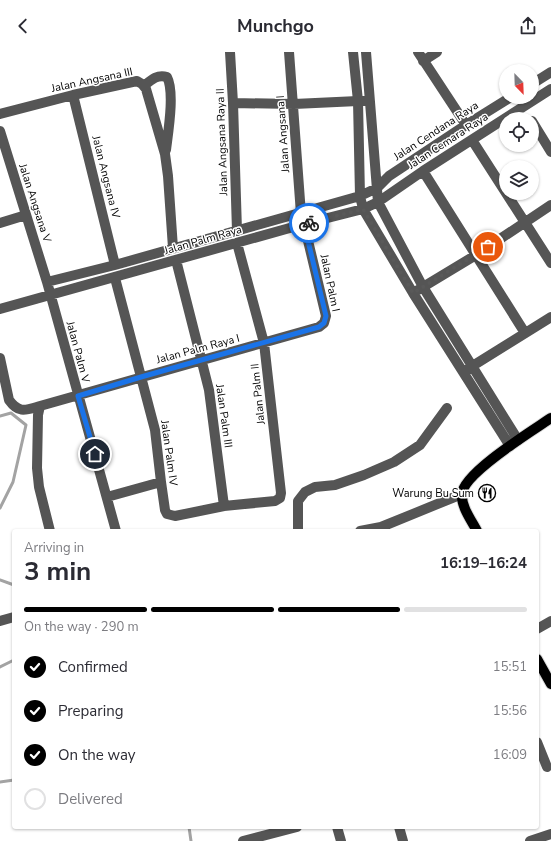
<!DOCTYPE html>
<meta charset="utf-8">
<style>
body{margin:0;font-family:"Nunito Sans",sans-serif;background:#f7f7f7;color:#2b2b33;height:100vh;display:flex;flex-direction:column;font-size:15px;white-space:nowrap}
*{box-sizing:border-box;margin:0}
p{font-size:13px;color:#7c7c81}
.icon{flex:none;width:22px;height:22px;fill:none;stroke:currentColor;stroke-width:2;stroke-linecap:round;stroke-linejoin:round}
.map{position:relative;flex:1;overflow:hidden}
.sheet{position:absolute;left:12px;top:477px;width:527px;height:300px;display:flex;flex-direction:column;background:#fff;border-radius:4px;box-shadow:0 1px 3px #0004}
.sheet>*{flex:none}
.needle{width:26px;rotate:157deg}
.tools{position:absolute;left:499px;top:12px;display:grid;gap:8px}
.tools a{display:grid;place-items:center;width:40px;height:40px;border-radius:50%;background:#fff;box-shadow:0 1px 3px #0004;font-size:20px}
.pin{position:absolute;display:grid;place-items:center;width:34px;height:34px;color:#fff;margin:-17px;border:2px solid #fff;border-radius:50%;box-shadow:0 1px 4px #0007}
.courier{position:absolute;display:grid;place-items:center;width:40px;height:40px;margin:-20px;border:3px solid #1a73e8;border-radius:50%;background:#fff;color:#222;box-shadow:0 1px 5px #0007}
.head em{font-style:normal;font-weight:700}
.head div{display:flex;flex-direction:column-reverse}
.head{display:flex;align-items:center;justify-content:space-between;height:68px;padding:0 12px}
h1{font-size:26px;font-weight:700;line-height:30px}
.bar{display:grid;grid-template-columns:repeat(4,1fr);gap:6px 4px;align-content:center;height:48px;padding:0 12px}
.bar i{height:5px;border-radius:3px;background:#e1e1e2}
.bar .current{background:#000}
.bar p{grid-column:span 4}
ol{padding:0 12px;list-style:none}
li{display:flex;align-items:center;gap:12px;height:44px}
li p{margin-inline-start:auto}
li .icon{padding:4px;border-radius:50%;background:#000;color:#fff;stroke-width:4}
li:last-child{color:#7c7c81}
li i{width:22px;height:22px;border:2px solid #e1e1e2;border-radius:50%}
header{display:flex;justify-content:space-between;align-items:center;height:52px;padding:0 12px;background:#fff;font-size:18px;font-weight:700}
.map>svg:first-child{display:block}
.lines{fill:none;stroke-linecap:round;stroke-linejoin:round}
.stream{stroke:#a3a3a3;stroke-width:3}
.major-casing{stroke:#dbdbdb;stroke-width:12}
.minor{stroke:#555;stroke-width:10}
.major{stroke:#000;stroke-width:10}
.done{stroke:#595959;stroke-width:4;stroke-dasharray:0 7.2}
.route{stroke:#1a73e8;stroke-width:5}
.labels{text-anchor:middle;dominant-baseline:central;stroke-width:3;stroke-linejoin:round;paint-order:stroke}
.street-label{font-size:11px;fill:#000;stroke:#fff}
.poi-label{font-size:11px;fill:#000;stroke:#fff;text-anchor:end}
</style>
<header><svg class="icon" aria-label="back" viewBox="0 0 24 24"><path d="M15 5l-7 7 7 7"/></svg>Munchgo<svg class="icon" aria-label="share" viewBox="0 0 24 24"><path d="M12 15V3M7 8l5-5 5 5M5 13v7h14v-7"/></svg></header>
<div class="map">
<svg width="551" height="789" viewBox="0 0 551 789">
<rect width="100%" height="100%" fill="#fff"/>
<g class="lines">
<path class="stream" d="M0,364l11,-3 15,12 -13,57 -13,26
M0,528l14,5
M0,615l14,-7
M0,730l14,-2
M189,775l2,14"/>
<g class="major-casing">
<path id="major" d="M477,479c-5,-10 -16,-24 -15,-37 1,-21 70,-63 89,-76
M537,607l14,25"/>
</g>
<path class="minor" d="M230,0l3,51 4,128
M289,0l12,162
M353,0l5,49 2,95 3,13 50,84 97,153
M366,0l12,150 45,85 95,153
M418,0l48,73
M423,9l14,-9
M532,32l19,-12
M144,34c7,-6 13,-12 23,-9 8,15 1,56 -1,73
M73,43l42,170
M233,51l61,1 64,-3h7
M0,62l73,-19 64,-14 5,3 4,5 19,65 3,22 5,72
M532,69l19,31
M0,79l47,151 69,249
M472,88l79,123
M423,119l102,162
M0,171l26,-8
M176,208l33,130 15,116
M115,226l40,152 6,52 4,28 2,4 8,2 49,-10 51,-5 5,-3 1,-5 -17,-150 -27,-100
M47,230l68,-17 245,-69 17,-8 12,-12 77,-51 45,-28
M418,238l58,-35 75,-50
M0,257l304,-85 59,-15 15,-7 45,-31 128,-82
M0,306l9,42c10,14 17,10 31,6
M466,318l85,-53
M107,445l54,-15
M50,479l-11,-44 -2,-19 1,-53 2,-9 279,-79 5,-4 2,-7 -22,-92
M298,479v-30l7,-9 10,-5 20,-2 29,-10 30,-13 26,-17 27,-37
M360,479l21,-4 81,-33
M0,569l14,-4
M537,577l14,-8
M537,690l10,25
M337,775l4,14
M399,775l4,14
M243,789l54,-14
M530,789l21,-7"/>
<use href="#major" class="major"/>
</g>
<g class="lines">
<path class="done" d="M309,171l54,-14 50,84 75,-46"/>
<path class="route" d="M95,402l-17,-58 63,-19 178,-50 5,-4 2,-7 -22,-92 5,-1"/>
</g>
<defs>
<g id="restaurant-ring" transform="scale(0.9)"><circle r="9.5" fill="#fff" stroke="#000" stroke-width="1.5"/><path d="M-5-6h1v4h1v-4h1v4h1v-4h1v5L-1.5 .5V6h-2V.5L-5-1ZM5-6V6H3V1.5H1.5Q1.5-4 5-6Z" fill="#000"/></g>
</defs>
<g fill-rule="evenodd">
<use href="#restaurant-ring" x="487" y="441"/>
</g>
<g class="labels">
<g class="street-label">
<text transform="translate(92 28) rotate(-12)">Jalan Angsana III</text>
<text transform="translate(436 79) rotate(-33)">Jalan Cendana Raya</text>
<text transform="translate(283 82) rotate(-94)">Jalan Angsana I</text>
<text transform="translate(448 89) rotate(-33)">Jalan Cemara Raya</text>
<text transform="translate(222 90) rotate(-92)">Jalan Angsana Raya II</text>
<text transform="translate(106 125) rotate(76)">Jalan Angsana IV</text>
<text transform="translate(35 151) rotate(72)">Jalan Angsana V</text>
<text transform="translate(203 188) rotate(-16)">Jalan Palm Raya</text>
<text transform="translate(330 231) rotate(78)">Jalan Palm I</text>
<text transform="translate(198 297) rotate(-15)">Jalan Palm Raya I</text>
<text transform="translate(78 300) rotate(75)">Jalan Palm V</text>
<text transform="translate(258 342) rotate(-96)">Jalan Palm II</text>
<text transform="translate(224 364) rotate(82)">Jalan Palm III</text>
<text transform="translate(169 401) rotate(82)">Jalan Palm IV</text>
</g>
<g class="poi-label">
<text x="474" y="441">Warung Bu Sum</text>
</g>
</g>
</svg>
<div class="tools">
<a><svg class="needle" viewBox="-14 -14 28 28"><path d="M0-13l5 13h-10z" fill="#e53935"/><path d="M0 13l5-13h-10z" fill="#7c7c81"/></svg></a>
<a><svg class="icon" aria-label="locate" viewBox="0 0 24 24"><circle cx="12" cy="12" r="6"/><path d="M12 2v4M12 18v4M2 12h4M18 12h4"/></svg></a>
<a><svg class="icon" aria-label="layers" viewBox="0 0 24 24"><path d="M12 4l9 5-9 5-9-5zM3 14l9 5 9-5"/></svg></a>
</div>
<div class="pin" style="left:488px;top:195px;background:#ea580c"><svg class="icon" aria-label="bag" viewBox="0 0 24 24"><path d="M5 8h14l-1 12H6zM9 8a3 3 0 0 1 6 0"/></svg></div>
<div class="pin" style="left:95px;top:402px;background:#1f2937"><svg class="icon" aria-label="home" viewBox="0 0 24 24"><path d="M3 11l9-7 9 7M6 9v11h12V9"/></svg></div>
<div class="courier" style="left:309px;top:171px"><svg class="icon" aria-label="bike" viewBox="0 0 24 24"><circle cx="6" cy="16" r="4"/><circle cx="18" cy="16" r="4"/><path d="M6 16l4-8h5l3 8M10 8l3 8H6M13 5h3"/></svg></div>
<section class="sheet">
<div class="head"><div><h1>3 min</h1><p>Arriving in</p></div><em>16:19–16:24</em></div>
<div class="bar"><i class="current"></i><i class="current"></i><i class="current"></i><i></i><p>On the way · 290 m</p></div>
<ol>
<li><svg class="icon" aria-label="check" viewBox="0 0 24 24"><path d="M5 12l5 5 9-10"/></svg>Confirmed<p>15:51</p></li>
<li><svg class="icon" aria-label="check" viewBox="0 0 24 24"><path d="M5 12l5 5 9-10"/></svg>Preparing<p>15:56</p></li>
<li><svg class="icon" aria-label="check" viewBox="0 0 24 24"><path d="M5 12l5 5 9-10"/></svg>On the way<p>16:09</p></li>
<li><i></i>Delivered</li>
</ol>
</section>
</div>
